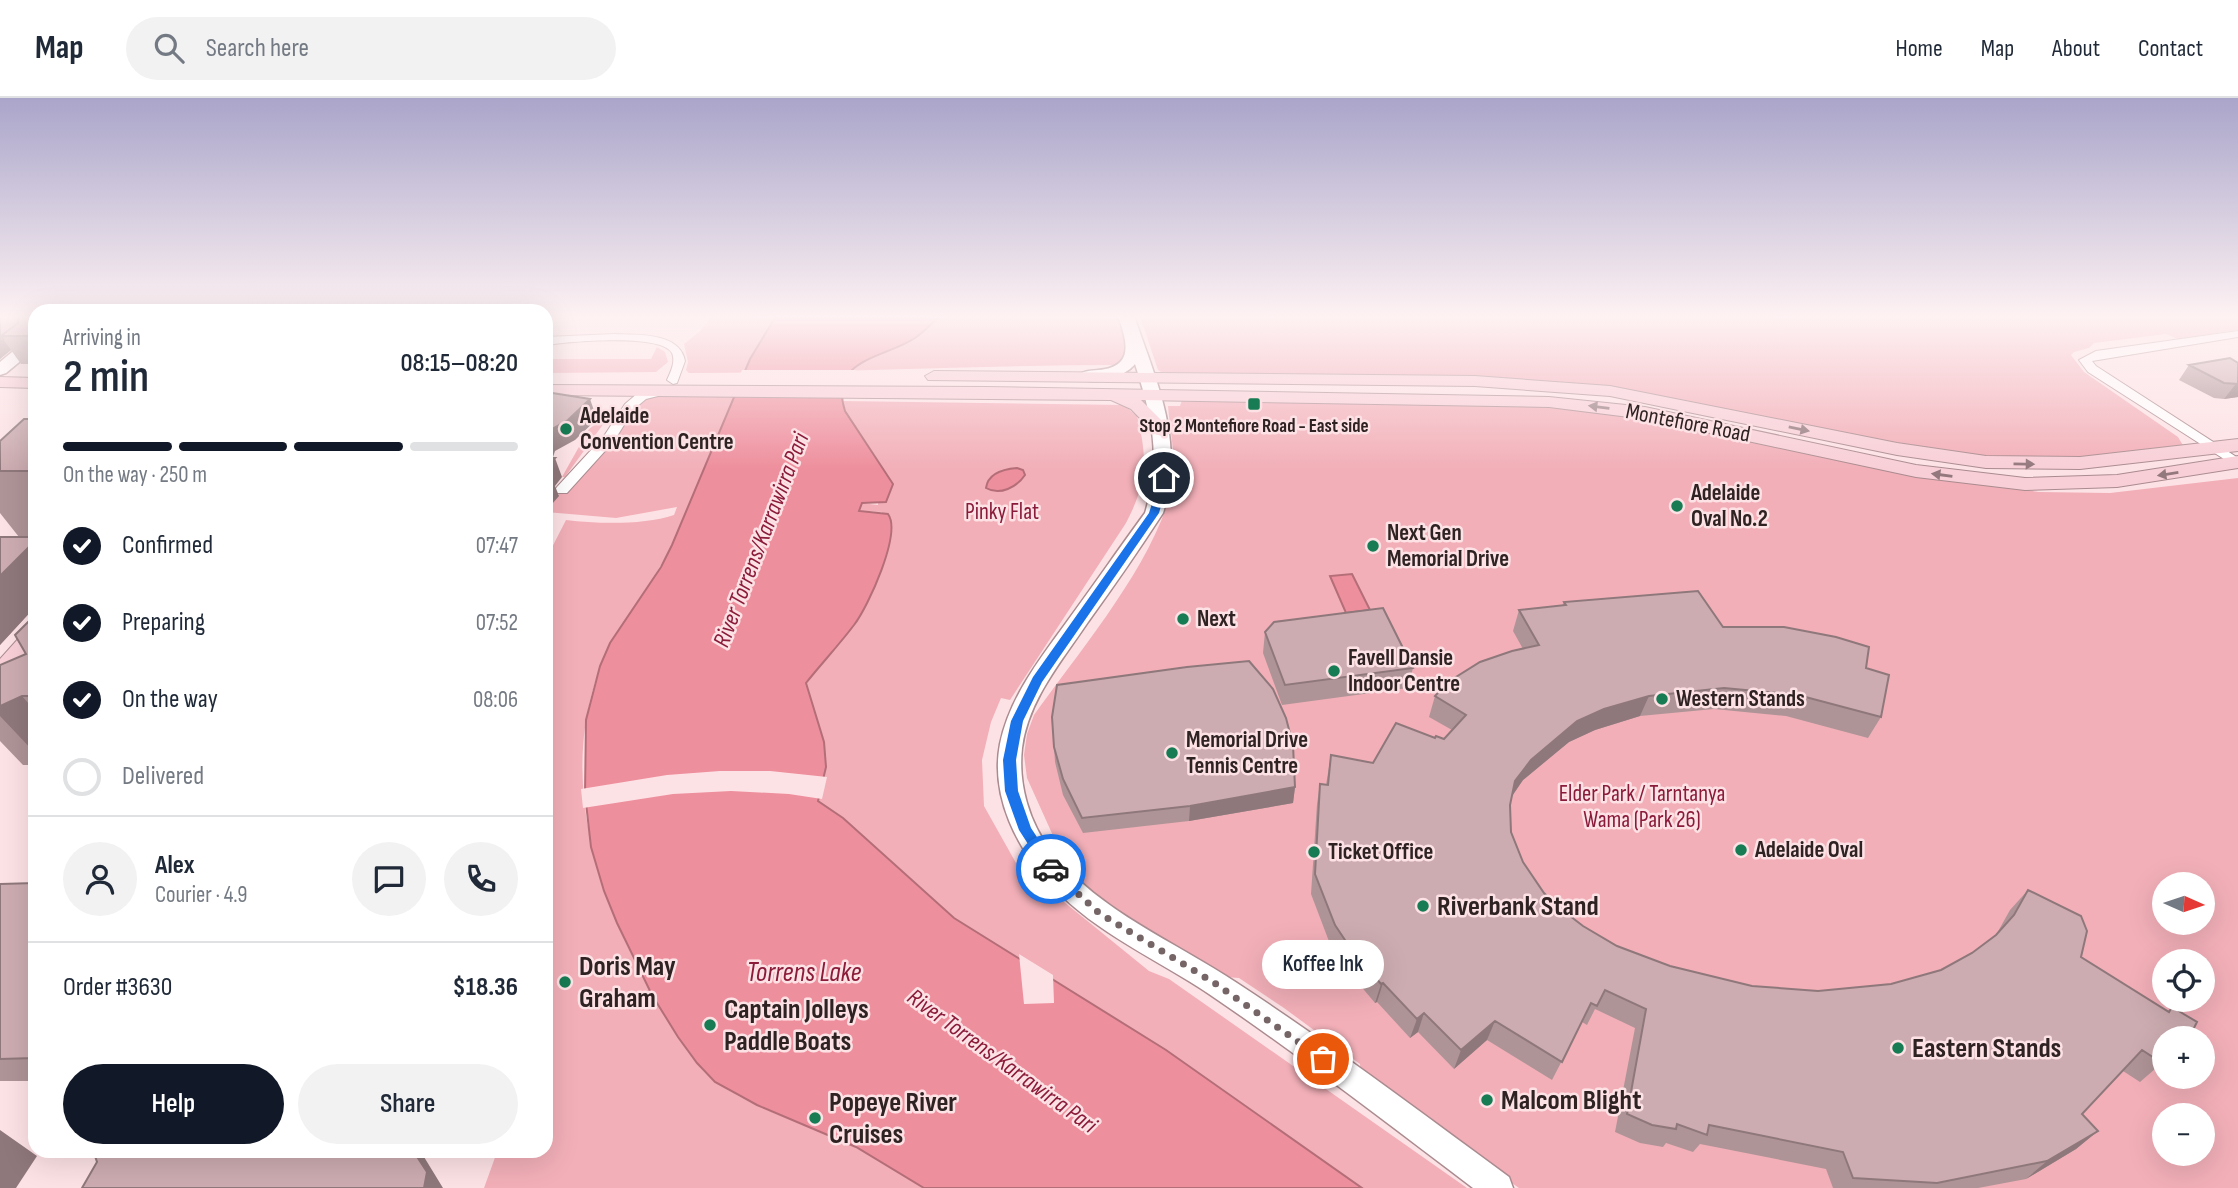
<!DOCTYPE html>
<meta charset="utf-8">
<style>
body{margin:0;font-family:"Sofia Sans Condensed",sans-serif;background:#f2f2f3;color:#1f2937;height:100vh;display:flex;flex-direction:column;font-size:26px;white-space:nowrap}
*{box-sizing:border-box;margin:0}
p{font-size:23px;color:#747a83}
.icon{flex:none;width:38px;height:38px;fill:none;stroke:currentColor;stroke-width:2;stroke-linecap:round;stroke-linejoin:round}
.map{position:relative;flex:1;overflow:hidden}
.sheet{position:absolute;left:28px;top:206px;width:525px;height:854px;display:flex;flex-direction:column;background:#fff;border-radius:21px;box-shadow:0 7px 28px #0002}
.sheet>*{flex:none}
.needle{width:46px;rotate:93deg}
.fabs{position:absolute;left:2152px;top:774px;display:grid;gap:14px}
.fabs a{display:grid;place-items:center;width:63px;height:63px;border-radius:50%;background:#fff;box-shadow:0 7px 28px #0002;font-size:35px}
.pin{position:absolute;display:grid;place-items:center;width:60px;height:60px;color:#fff;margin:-30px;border:4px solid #fff;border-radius:50%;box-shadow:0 2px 7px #0007}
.courier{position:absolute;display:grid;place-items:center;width:70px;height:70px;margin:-35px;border:5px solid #1a73e8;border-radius:50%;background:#fff;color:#222;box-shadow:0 2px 9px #0007}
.bubble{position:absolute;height:49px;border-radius:24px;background:#fff;box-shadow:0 7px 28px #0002;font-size:23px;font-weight:600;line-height:49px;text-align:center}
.head em{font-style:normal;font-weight:600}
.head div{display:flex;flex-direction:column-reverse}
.head{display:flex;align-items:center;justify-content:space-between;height:119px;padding:0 35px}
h1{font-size:46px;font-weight:600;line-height:52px}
.bar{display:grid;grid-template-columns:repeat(4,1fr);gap:10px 7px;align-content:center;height:84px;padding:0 35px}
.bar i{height:9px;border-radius:5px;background:#e0e1e3}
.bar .active{background:#111827}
.bar p{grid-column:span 4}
.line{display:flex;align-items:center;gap:18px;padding:0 35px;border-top:2px solid #e0e1e3}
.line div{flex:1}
.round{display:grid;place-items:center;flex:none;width:74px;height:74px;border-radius:37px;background:#f2f2f3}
ol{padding:0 35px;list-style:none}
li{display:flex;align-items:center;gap:21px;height:77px}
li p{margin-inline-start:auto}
li .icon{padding:7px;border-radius:50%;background:#111827;color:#fff;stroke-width:4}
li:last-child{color:#747a83}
li i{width:38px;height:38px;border:4px solid #e0e1e3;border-radius:50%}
.primary-button{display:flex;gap:14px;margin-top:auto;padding:14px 35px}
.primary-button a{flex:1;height:80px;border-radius:42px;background:#111827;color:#fff;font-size:28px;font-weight:600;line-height:80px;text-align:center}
.primary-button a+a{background:#f2f2f3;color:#1f2937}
header{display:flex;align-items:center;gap:42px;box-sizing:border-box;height:98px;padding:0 35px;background:#fff;border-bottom:2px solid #e0e1e3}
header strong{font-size:33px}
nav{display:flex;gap:38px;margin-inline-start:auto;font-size:24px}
.search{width:490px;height:63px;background:#f2f2f3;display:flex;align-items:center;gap:18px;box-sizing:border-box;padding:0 24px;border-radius:38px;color:#747a83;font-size:26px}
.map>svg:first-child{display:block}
.green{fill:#f2afb8;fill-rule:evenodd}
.water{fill:#ee8f9d;stroke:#b46e78;stroke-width:2}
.pier{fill:#fde2e5}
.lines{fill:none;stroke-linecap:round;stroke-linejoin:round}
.minor-casing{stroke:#aa8b8f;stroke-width:2}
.tertiary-casing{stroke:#aa8b8f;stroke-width:3}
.secondary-casing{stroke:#aa8b8f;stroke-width:2}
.minor{fill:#fff;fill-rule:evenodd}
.tertiary{fill:#fff;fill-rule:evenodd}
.secondary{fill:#f8cfd7;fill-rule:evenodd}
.wall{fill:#af9497}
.shaded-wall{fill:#8f787b}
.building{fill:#ccacb0;stroke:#8f787b;stroke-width:2}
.oneway{fill:#93787d}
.route{fill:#1a73e8}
.done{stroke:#766567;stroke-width:7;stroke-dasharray:0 12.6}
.poi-dot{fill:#177b53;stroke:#fde2e5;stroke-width:2.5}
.labels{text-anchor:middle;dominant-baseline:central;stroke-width:5;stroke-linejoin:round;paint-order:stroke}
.far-poi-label{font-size:19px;font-weight:bold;fill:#2e2223;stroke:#fde2e5}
.poi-label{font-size:23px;font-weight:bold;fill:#2e2223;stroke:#fde2e5;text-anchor:start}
.street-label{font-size:23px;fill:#2e2223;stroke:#fde2e5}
.park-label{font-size:23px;fill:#891a39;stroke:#fde2e5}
.water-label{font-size:24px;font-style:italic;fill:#8a1b39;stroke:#fde2e5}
.near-poi-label{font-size:28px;font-weight:bold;fill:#2e2223;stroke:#fde2e5;text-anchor:start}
.near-water-label{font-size:28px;font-style:italic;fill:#8a1b39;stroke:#fde2e5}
</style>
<header>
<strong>Map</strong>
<div class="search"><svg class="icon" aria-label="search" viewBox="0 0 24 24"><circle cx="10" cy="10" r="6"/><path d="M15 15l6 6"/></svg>Search here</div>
<nav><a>Home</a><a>Map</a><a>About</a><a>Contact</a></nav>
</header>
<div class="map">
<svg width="2238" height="1090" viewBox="0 0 2238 1090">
<rect width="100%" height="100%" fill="#fde2e5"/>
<path class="green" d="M712,218h406l9,35 -4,14c-145,0 -289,8 -434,8l-3,-3 2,-8 -4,-18 15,-12z
M1140,218h1098v14l-60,9 -12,-5 -72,9 -5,5 -15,4 -3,3 13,17 94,65 6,10 -73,10 -144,1 -314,-63 -287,-19 -203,-3 -5,-3z
M657,249l8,5 3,10 -12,10 -110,1v-14h105z
M737,294l-65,153c-26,51 -66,92 -80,148 -30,111 15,228 73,322 14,23 29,51 51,67 42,30 94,42 139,65 24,12 46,27 69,41h-440l13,-36h49v-558l7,-14 -7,-8v-13l20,-39c33,4 78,5 108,-5l3,-8 -61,11 -70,-6 16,-22 80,-94z
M1182,302l359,7 86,8 282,60 130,17 71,1 128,-15v710h-719l-158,-112 -1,-12 -76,-56 -45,-30 -14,-1 -41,-27 -63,-35 -48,-35 -46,-102 -3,-23 3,-21 7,-19c44,-62 123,-155 138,-229 5,-25 -2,-54 -4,-80h12zM2165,786h38v38h-38zM2165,863h38v38h-38zM2165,940h38v38h-38zM2165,1017h38v38h-38z
M842,303l282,4 13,11c11,43 10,67 -11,107l-116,177 -9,-2 -10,24 -9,38 2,46 32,57 133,108 20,8 298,209h-105l-196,-138 -212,-132 -111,-100 -25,-17 8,-34 -2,-25 -19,-59 51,-60 18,-34 13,-38 -5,-39 -23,-1 2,-8 17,2 2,-42 -35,-52z
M612,314l-47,65h-3l27,-48z"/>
<path class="water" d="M776,218h164c-8,7 -16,16 -25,22 -30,20 -87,21 -70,73l48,73 -7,18 -24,1 -3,8 29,3c14,19 -20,93 -34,111 -15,20 -33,39 -48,58l18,59 2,25 -8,34 25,17 111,100 212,132 196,138h-438l-68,-41 -99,-42 -42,-23 -18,-19 -19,-26 -26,-42 -35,-72 -13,-32 -13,-44 -6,-53 1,-74 14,-54 10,-23 51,-76 11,-22 78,-186z
M1017,370l6,2 2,5c-8,12 -25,21 -39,13 2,-15 18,-19 31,-20z
M1352,476l18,36 -24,3 -16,-37z"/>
<path class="pier" d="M742,272h114l-9,13 -1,14h-115z
M720,673h50l57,6 -5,22 -33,-5 -58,-3 -58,3 -90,14 -2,-19 86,-14z
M1019,856l34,21 1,28 -30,1z"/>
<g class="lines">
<g class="minor-casing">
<path id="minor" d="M2238,233v6l-146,24 4,5 142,92v10l-150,-96 -9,-12 17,-9z
M614,236c23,1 66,-2 71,27l-8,22 -4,1 -6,-4c3,-7 9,-18 5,-27 -12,-20 -104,-11 -126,-8v-8z
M658,290l6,4 -2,3 -16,4 -12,10 -20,32 -47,52h-10l-2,-3 2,-3 47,-51 21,-32 13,-11z"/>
</g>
<g class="tertiary-casing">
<path id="tertiary" d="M1118,218h16c23,67 51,125 29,197 -24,37 -49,73 -75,109 -26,39 -60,78 -66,126 -4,36 7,75 30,104 48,60 122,89 185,131 93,61 182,128 272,194l4,11h-40c-87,-66 -174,-133 -264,-194 -52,-35 -112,-60 -156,-107 -36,-37 -63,-91 -53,-143 10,-49 43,-89 71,-128 25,-34 49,-69 74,-103 17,-55 7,-96 -10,-149 -10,13 -44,24 -57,12 6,-6 12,-5 20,-6 37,-3 29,-29 20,-54z
M35,238v13l-29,24 -6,2v-13l29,-24z"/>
</g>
<g class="secondary-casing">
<path id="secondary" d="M934,273l541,5 135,10 287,57 89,13 94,1 158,-18v12l-158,18 -94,-1 -89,-13 -287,-59 -135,-10 -547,-6 -3,-4z
M0,279l35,1v10l-35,-1z
M546,287l439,2 564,10 96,10 271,58 109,13 92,-3 121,-19v12l-121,19 -92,3 -109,-13 -271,-58 -96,-12 -408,-7 30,30 -9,6 -7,-2 -24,-25 -20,-9 -565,-5z
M35,529v23l-27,30 -8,2v-23l27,-30z"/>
</g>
<use href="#minor" class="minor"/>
<use href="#tertiary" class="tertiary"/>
<use href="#secondary" class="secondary"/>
</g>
<path class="wall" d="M0,218h35v48h-14l-10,-14 -11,9z
M2238,265v34l-14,2 -10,-1 -35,-18 10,-15z
M35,321v188l-35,38v-108h19l-19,-24v-72z
M1564,504l159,25 143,41 15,49 -13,21 -82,-22 -72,-7 -74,7 -45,14 -26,12 -46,38 -11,16 -2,9 1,27 12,30 21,31 13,13 26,20 34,20 53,20 82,20 66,5 73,-7 50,-14 31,-17 24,-18 14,-25 18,-20 53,67 87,54 4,-4 -7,31v27l-7,6 -3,-2 -15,13 -17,-11 -41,43 16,17 -22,18 -50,30 -48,9h-145l-7,-19 -126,-25 -7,8 -27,-9 -3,4 -23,-4 -25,-11 20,-104 -40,-19 -8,16 -5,-3 -30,58 -65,-40 -33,29 -36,-37 -8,6 -33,-36 -2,1 -31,-37 -14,-22 -19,-50 6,-90 3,-20 6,1 5,-30 42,8 62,-25 9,1 8,-9 -23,-13 6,-21 88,-47 -10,-18 6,-21 43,-4z
M35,519v148h-12l-23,-24v-76l26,-11z
M1265,534l148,36 -5,20 -126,17 -19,-52z
M1052,619l243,70 -2,16 -104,18 -106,12 -20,-38 -8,-33z
M35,785v198h-35v-197z"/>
<path class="shaded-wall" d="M3,241l8,11 -11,9v-17z
M2238,286v13l-14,2 11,-14z
M590,301l7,20 -22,21 -20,11 -3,9 3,-2 7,19 -7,9 4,10 -13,15v-76l1,-3z
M35,443v66l-35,38v-69z
M22,598l13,15v42l-35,-37v-10z
M1649,598l-9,20 -45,14 -26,12 -46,38 -15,22 7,-21 16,-21 46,-39 27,-12z
M1295,689l-2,16 -104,18 1,-15z
M1383,885l-6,19 -2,1 6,-19z
M1424,915l-6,19 -8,6 7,-19z
M1495,923l-8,19 -33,29 7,-19z
M0,1032l37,26 -21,32h-16z
M2098,1033l-22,18 -50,30 21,-18z
M414,1054h7l22,36h-19z"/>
<path class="building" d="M0,218h18v7l-17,13 2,3 -3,3z
M18,218h17v20h-34l17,-13z
M2230,260l8,5v21l-14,-1 -35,-18z
M546,294l44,7 -22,21 -21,12 -1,3z
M24,321h11v52h-35v-30z
M546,360h9l-9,9z
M546,374l1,3 4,1 -5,5z
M0,439h35v4l-35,35z
M1698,493l25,36h61l52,10 33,10 -3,21 23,7 -8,42 -83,-22 -74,-7 -75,8 -45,13 -27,12 -46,39 -16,21 -5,24 1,27 12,30 21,31 13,13 26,20 34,20 53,20 82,20 66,5 73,-7 50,-14 31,-17 24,-18 18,-20 14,-25 53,26 6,15 -6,26 88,55 3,-5 25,15 -8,16h-24v20l-3,5 -20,-13 -60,64 16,17 -51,30 -110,22 -84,-5 -10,-26 -134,-27 -2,10 -30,-11 -1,5 -24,-4 -25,-11 19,-105 -41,-19 -8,16 -6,-3 -29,59 -67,-41 -34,29 -37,-37 -7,6 -34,-36 -2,1 -32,-38 -14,-21 -20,-51 5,-90 8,1 3,-30 42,8 23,-40 39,15 1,-2 8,3 22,-24 -31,-19 13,-14 32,-20 32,-11 27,-6 -20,-35 47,-5 -2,-3z
M1383,510l30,60 -128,17 -20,-53 9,-10z
M35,519v79h-13l-22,10v-41l26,-11 -11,-19 16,-16z
M1249,563l24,28 13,29 7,27 2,42 -105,19 -108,12 -19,-39 -9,-32 -2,-30 5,-32 130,-18z
M35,785v175l-35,1v-175z
M95,1054h319l13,20 -3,16h-342l15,-26 -3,-9z"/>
<defs><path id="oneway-solid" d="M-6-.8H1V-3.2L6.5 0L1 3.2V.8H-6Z" transform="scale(1.75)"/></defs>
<g class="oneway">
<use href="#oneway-solid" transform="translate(1599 309) rotate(-173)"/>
<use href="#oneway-solid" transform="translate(1799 331) rotate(12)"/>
<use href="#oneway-solid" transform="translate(2024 366) rotate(1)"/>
<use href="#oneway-solid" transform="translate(2168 376) rotate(171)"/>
<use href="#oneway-solid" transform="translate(1942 377) rotate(-172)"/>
</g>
<linearGradient id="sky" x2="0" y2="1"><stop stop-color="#aaa5ca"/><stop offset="0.59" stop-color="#fef2f3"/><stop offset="1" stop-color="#fef2f3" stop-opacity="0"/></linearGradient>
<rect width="2238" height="371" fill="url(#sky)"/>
<path class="route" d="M1164,377l5,3 -10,35 -117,169 -19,39 -7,39 2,31 13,37 27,41 -7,5 -5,-2 -27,-42 -14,-39 -2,-31 8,-39 22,-44 116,-164 11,-35z"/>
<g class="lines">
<path class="done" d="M1051,771l48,44 114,69 110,77"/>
</g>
<g class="poi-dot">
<rect x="1247" y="299" width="14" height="14" rx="3.5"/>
<circle cx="566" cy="331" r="7"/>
<circle cx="1677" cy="408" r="7"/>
<circle cx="1373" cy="448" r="7"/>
<circle cx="1183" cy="521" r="7"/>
<circle cx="1334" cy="573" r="7"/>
<circle cx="1662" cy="601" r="7"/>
<circle cx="1172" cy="655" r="7"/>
<circle cx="1741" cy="752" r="7"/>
<circle cx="1314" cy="754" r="7"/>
<circle cx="1423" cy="808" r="7"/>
<circle cx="565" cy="884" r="7"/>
<circle cx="710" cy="927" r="7"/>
<circle cx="1898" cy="950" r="7"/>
<circle cx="1487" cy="1002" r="7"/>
<circle cx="815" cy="1020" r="7"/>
</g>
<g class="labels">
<g class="far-poi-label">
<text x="1254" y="328">Stop 2 Montefiore Road - East side</text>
</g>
<g class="poi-label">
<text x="580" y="318">Adelaide<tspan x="580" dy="26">Convention Centre</tspan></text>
<text x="1691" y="395">Adelaide<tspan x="1691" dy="26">Oval No.2</tspan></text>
<text x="1387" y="435">Next Gen<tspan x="1387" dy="26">Memorial Drive</tspan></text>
<text x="1197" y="521">Next</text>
<text x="1348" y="560">Favell Dansie<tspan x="1348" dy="26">Indoor Centre</tspan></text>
<text x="1676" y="601">Western Stands</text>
<text x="1186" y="642">Memorial Drive<tspan x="1186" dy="26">Tennis Centre</tspan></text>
<text x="1755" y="752">Adelaide Oval</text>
<text x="1328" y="754">Ticket Office</text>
</g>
<g class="street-label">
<text transform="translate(1688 325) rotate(11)">Montefiore Road</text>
</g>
<g class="park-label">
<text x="1002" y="414">Pinky Flat</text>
<text x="1642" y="696">Elder Park / Tarntanya<tspan x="1642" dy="26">Wama (Park 26)</tspan></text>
</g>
<g class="water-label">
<text transform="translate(761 442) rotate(-69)">River Torrens/Karrawirra Pari</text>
<text transform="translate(1002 963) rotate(36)">River Torrens/Karrawirra Pari</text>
</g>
<g class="near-poi-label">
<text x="1437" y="808">Riverbank Stand</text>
<text x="579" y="868">Doris May<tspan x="579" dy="32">Graham</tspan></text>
<text x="724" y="911">Captain Jolleys<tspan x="724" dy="32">Paddle Boats</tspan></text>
<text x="1912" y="950">Eastern Stands</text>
<text x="1501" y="1002">Malcom Blight</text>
<text x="829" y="1004">Popeye River<tspan x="829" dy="32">Cruises</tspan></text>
</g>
<g class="near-water-label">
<text x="804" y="874">Torrens Lake</text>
</g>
</g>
</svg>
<div class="fabs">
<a><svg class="needle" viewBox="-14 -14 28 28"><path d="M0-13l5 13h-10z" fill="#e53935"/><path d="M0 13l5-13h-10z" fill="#747a83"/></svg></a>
<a><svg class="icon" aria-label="locate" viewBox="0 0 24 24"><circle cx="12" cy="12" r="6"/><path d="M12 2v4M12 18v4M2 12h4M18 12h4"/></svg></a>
<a>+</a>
<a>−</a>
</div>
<div class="pin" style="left:1323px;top:961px;background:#ea580c"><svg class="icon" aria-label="bag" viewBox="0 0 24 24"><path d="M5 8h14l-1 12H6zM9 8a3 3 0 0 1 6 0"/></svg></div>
<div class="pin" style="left:1164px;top:380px;background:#1f2937"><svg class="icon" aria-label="home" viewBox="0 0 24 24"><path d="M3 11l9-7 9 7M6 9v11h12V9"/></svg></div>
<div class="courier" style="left:1051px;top:771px"><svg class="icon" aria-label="car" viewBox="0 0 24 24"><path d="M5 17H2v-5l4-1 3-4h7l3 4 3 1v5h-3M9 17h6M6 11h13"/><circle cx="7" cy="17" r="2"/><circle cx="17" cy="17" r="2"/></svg></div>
<div class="bubble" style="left:1262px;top:842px;width:122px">Koffee Ink</div>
<section class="sheet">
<div class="head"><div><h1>2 min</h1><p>Arriving in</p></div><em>08:15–08:20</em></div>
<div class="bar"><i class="active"></i><i class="active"></i><i class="active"></i><i></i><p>On the way · 250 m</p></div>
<ol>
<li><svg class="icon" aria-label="check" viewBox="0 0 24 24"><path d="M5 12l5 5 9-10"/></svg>Confirmed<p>07:47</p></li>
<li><svg class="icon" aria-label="check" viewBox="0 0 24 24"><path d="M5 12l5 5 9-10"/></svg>Preparing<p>07:52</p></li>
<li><svg class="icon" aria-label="check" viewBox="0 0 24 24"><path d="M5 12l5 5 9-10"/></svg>On the way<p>08:06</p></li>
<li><i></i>Delivered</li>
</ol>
<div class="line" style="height:126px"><a class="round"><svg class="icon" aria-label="person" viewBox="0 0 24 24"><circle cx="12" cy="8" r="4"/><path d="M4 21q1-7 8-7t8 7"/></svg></a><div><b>Alex</b><p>Courier · 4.9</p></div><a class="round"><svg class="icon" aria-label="chat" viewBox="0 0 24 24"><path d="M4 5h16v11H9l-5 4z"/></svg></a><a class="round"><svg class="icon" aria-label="phone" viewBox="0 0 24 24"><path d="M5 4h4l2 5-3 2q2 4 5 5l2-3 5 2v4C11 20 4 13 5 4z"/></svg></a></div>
<div class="line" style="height:91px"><div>Order #3630</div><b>$18.36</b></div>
<div class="primary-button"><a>Help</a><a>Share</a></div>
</section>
</div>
